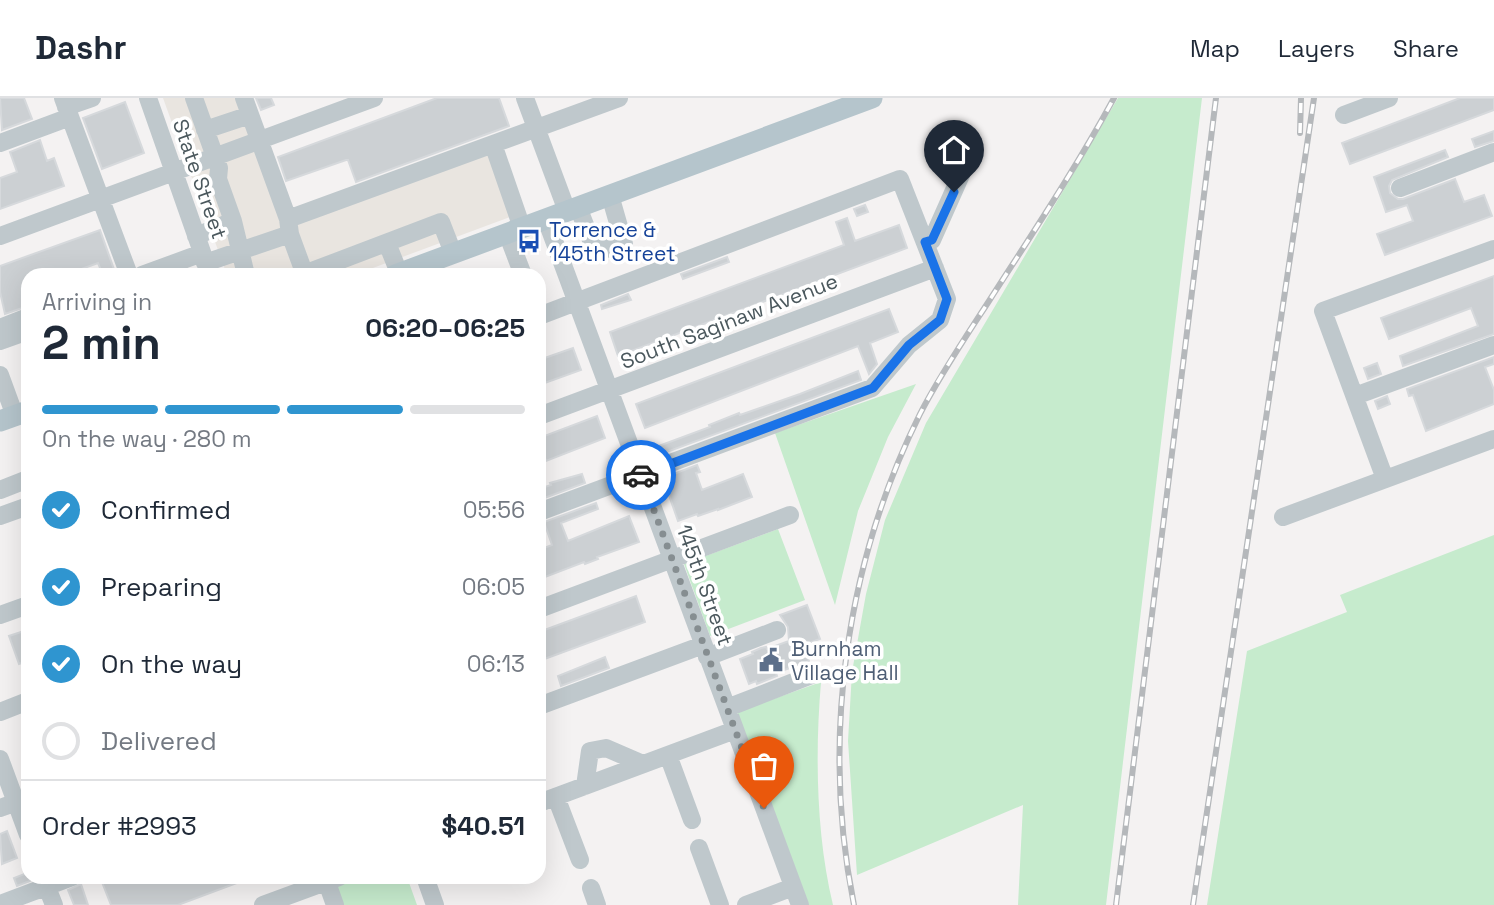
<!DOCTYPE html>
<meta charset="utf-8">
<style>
body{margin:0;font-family:"Space Grotesk",sans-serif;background:#f2f2f3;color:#1f2937;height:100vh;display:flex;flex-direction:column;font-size:26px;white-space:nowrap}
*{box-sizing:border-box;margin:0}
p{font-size:23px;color:#747a83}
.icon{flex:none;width:38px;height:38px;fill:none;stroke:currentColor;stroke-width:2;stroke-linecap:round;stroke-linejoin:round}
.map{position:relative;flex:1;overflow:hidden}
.details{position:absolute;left:21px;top:170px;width:525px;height:616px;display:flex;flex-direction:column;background:#fff;border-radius:21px;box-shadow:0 7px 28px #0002}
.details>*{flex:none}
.pin{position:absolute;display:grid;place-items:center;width:60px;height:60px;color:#fff;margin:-72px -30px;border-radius:50% 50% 50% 0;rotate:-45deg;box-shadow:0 0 7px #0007}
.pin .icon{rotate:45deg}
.courier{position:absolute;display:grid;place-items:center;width:70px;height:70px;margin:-35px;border:5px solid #1a73e8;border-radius:50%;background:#fff;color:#222;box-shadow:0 2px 9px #0007}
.headline em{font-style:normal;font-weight:700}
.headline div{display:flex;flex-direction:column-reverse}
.headline{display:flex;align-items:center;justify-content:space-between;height:119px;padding:0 21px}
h1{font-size:46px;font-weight:700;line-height:52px}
.bar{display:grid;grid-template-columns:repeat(4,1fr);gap:10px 7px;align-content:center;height:84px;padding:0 21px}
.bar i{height:9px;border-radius:5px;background:#e0e1e3}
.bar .current{background:#2f95d0}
.bar p{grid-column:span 4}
.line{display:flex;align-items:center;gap:18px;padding:0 21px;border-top:2px solid #e0e1e3}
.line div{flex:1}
ol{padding:0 21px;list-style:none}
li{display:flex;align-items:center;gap:21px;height:77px}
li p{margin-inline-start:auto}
li .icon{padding:7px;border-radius:50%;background:#2f95d0;color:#fff;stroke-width:4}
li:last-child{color:#747a83}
li i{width:38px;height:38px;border:4px solid #e0e1e3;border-radius:50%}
header{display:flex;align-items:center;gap:42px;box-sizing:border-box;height:98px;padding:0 35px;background:#fff;border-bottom:2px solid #e0e1e3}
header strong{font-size:33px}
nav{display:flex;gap:38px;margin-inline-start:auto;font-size:24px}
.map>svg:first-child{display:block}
.commercial{fill:#e9e5e0}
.green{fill:#c6ebcd}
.building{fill:#ccd0d3;stroke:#d6d9dc;stroke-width:2}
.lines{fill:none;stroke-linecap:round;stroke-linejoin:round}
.minor{stroke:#bfc8cc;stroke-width:18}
.major{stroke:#b5c5cc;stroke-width:21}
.rail-casing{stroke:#b5b8bb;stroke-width:6}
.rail{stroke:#fff;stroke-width:3.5;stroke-dasharray:10;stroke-linecap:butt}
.done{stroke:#868e91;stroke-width:7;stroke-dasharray:0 12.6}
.route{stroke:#1a73e8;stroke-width:9}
.labels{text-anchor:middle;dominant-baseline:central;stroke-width:7;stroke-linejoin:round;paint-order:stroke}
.street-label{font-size:21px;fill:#4b585d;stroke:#fff}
.transit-label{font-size:21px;fill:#164399;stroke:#fff;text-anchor:start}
.service-label{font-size:21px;fill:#4e5e75;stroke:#fff;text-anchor:start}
</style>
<header>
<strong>Dashr</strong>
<nav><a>Map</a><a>Layers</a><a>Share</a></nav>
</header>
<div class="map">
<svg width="1494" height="807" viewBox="0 0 1494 807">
<rect width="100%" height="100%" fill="#f4f2f2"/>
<path class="commercial" d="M163,0h73l48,131 203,-78 23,66 -156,58h-127z"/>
<path class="green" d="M1118,0h84l-96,807h-88l5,-100 -166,70 -9,-134 4,-69 14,-78 19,-74 41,-97z
M916,286l-28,53 -30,74 -23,94 -60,-172z
M778,431l27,71 -95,36 -26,-72z
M1494,437v370h-287l40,-254 100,-39 -7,-17z
M821,584c-6,71 -5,153 12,223h-24l-72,-193z
M362,779h45l10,28h-80l-6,-17z"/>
<path class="building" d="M0,0h24l8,21 -30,11z
M256,0h15l3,7 -13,5z
M437,0h62l10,28 -153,56 -8,-22h-2l-60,21 -8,-24z
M1460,0h34v12l-144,54 -8,-21z
M125,4l19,51 -42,16 -19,-51z
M1494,33v10l-19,6 -3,-8z
M40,42l7,21 7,-3 10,28 -64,23v-31l17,-6 -7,-20z
M1445,52l3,7 -56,23 -3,6 1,7 8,6h5l52,-20 9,23 20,-7 8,21 -107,39 -8,-21 36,-13 -6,-16 -21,7 -12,-35z
M865,107l3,7 -11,4 -3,-7z
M847,120l8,23 44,-16 8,23 -289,108 -8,-24 234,-87 -8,-23z
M100,132l16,45h-13l-5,-12 -33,12h-37v31l-23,8 -5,-22v-26z
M727,159l2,5 -46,17 -2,-5z
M1494,178v58l-91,32 -3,-10 78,-30 -7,-18 -82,31 -8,-21z
M628,196l3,6 -29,9 -1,-4z
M889,211l9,23 -28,11 7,21 -8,10 -11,-28 -213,82 -9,-24z
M573,250l8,22 -42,15v-25z
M1494,259v7l-9,3 9,23v14l-68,27 -13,-36 -4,1 -2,-7z
M1377,265l4,11 -13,5 -4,-11z
M858,273l3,9 -205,76 -3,-8 57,-21 -1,-2 30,-12 1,2 60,-21z
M1387,298l3,8 -12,5 -3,-8z
M597,318l8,22 -59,23 -7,-23z
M697,367l3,7 -4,1 6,17 41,-16 9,23 -34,13v-1l-20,7 -1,-2 -19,7 -15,-43z
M582,376l3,9 -46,17v-11l12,-4 -1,-2z
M596,405l2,6 -37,14 7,18 61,-25 10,26 -42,15 1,2 -13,5 -1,-2 -39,15 -6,-15v-12l13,-5 -8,-23z
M636,498l9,26 -106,39v-29z
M807,507l13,34 -17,6 6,16 -33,12 1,3 -20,8 -1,-3 -7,3 -9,-25 13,-5 -1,-2 9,-4 5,-1 1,2 22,-8 -1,-14 -8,-12z
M24,533l4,10v20l-9,3 -10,-28z
M605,559l4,11 -48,18 -3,-10z
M7,733l10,27 -15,6 -2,-30z
M27,775l3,8 -13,5 -3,-8z
M100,779h150v1l-72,27h-67z
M81,786l7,21h-14l-6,-15z"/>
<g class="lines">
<path class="minor" d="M63,0l66,177
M148,0l62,177
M194,0l25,70 -1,11 15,42 -37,15
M244,0l44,121 2,15
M525,0l42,113
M66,9l26,-9
M1344,17l45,-17
M205,32l45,-15
M0,45l70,-26
M493,46l29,84
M1400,90l94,-36
M578,109l15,38 18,4 13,-5 -14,-49
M288,121l331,-121
M546,121l254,686
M233,123l13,54
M507,135l16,42
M0,138l374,-138
M925,144l7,-2 32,-72
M387,145l12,30
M205,165l85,-29 15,41
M304,176l137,-52 12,31
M142,177l60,-22
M539,218l361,-137 47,120 -7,21 -31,25 -37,43 -333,124
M0,230l28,-11
M0,243l28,-10
M0,277l15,41
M1355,298l139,-51
M539,318l396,-148
M1385,381l-62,-168 171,-62
M0,392l28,-11
M0,418l28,-10
M1283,419l211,-78
M539,511l251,-94
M0,517l28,-10
M707,559l70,-27
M539,608l164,-61
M727,610l87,-34
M0,614l28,-11
M668,657l24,65
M0,661l28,76
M585,688l5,-35 16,-3 37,16
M556,699l24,63
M539,705l196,-73
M0,710l28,-10
M699,750l21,57
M43,779l11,28
M325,779l10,28
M425,779l10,28
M591,790l6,17
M0,806l72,-27
M263,807l76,-28
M746,807l47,-18"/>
<path class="major" d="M395,177l477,-177
M0,323l28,-10"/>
<g class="rail-casing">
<path id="rail" d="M1300,35l1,-35
M854,807c-33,-164 -9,-340 66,-491 20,-39 45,-76 69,-113 43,-67 87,-133 125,-203
M1116,807l100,-807
M1193,807l121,-807"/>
</g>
<use href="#rail" class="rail"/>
</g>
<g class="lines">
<path class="done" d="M641,377l123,333"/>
<path class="route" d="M641,377l232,-87 36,-43 31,-25 7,-21 -22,-57 7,-2 22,-48"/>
</g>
<defs>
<g id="bus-bare" transform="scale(1.89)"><path d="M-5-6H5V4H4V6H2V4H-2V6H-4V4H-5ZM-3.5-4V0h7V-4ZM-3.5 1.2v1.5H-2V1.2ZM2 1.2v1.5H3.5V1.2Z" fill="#1a4fb4" stroke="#fff" stroke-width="2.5" paint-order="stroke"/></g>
<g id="civic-bare" transform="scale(1.89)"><path d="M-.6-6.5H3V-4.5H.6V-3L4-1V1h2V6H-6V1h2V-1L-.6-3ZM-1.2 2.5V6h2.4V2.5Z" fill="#5c6f8a" stroke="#fff" stroke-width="2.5" paint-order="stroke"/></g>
</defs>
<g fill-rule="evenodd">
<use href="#bus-bare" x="529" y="143"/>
<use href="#civic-bare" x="771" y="562"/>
</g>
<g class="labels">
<g class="street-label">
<text transform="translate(200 81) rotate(71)">State Street</text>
<text transform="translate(729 223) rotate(-21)">South Saginaw Avenue</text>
<text transform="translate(705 487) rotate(70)">145th Street</text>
</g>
<g class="transit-label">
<text x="549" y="131">Torrence &amp;<tspan x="549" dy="24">145th Street</tspan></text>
</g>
<g class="service-label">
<text x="791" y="550">Burnham<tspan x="791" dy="24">Village Hall</tspan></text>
</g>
</g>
</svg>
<div class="pin" style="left:764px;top:710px;background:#ea580c"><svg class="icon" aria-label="bag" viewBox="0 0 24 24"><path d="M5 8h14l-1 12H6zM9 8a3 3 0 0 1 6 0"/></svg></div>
<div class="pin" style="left:954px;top:94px;background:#1f2937"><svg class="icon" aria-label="home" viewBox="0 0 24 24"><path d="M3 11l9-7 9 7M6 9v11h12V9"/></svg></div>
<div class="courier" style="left:641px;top:377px"><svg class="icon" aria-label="car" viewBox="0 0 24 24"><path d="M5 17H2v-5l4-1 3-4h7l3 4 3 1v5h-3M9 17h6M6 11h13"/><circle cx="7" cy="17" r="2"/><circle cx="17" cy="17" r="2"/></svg></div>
<section class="details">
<div class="headline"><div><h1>2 min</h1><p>Arriving in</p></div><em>06:20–06:25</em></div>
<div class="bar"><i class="current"></i><i class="current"></i><i class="current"></i><i></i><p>On the way · 280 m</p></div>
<ol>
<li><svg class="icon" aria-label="check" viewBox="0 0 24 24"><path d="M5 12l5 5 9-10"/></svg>Confirmed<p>05:56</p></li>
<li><svg class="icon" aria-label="check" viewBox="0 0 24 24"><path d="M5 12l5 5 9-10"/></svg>Preparing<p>06:05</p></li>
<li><svg class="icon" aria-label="check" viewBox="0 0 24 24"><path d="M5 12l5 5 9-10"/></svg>On the way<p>06:13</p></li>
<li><i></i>Delivered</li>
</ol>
<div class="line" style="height:91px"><div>Order #2993</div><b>$40.51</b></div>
</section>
</div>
